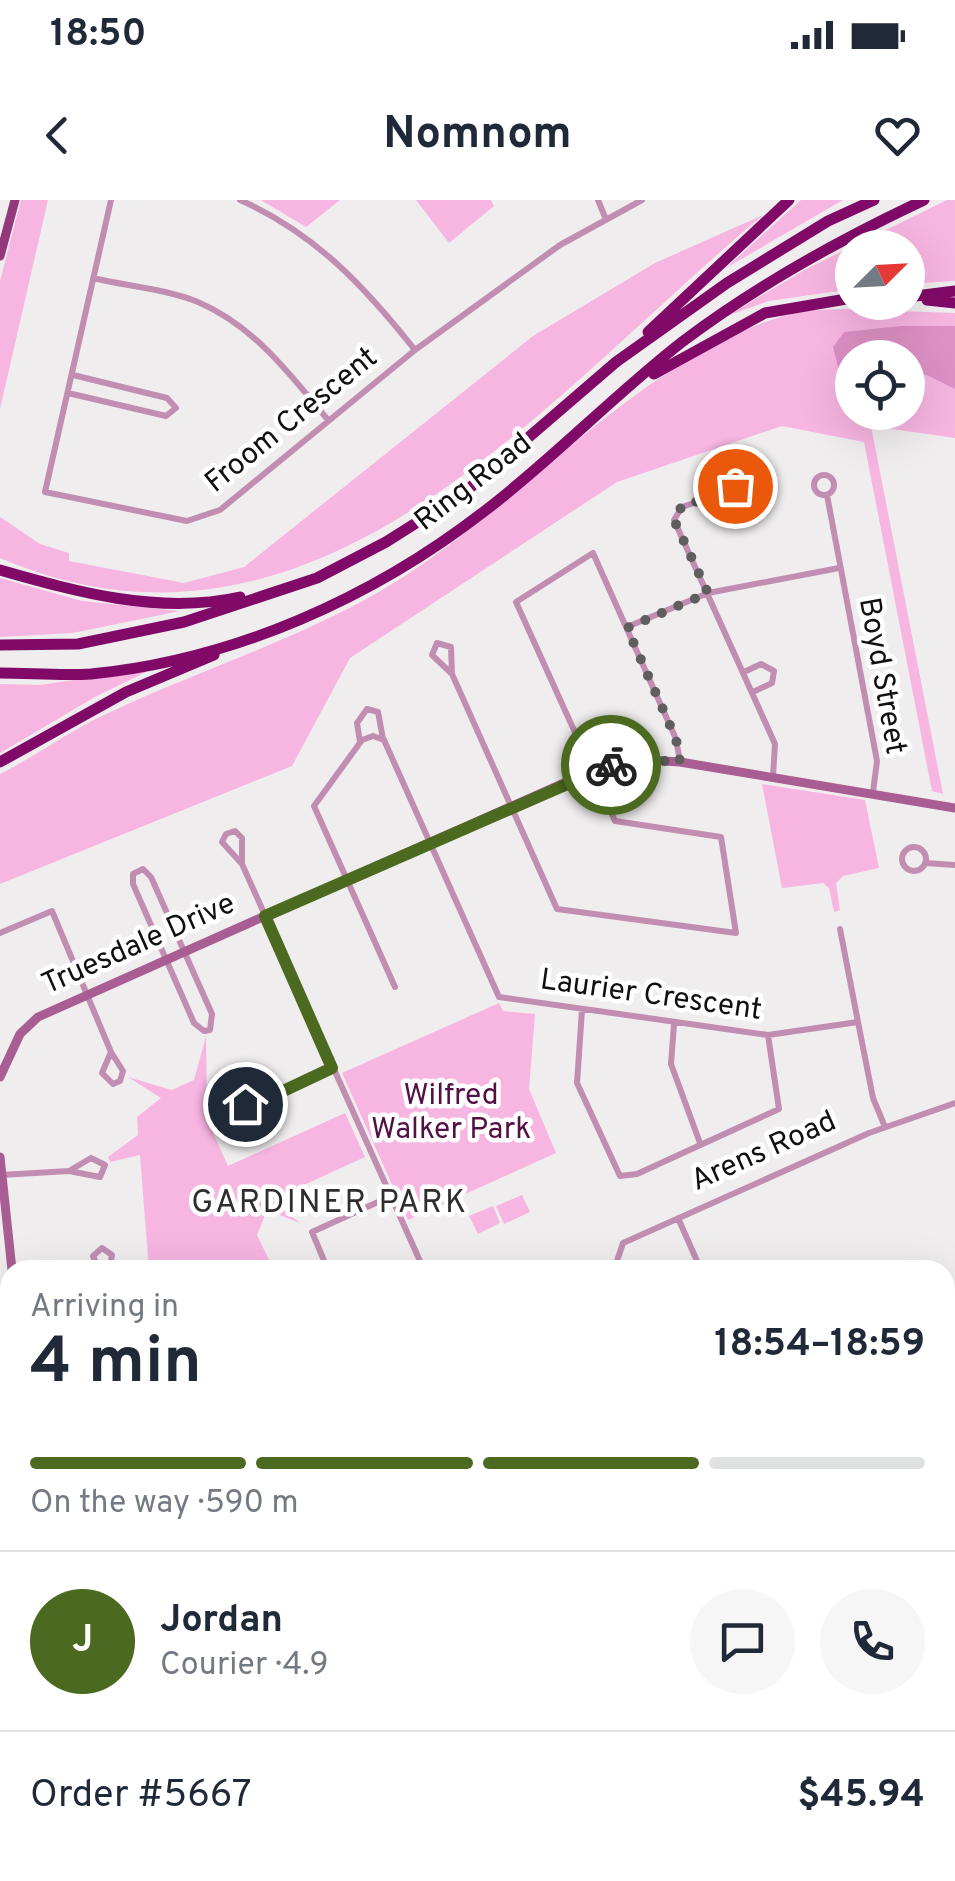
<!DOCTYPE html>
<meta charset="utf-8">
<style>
body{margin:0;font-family:Overpass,sans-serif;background:#f6f6f7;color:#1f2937;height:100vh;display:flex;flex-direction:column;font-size:38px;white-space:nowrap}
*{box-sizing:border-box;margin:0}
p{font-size:32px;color:#747a83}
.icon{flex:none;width:55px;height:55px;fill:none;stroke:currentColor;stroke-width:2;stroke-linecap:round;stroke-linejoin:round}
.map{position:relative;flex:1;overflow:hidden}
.panel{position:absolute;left:0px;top:1060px;width:955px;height:622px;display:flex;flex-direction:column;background:#fff;border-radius:30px 30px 0 0;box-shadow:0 10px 40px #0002}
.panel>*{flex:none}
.needle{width:65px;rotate:66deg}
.tools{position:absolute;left:835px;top:30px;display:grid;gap:20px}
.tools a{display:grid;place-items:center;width:90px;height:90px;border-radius:50%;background:#fff;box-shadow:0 10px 40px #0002;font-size:50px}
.pin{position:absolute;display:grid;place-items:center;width:85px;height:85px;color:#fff;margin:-42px;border:5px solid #fff;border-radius:50%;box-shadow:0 2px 10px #0007}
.courier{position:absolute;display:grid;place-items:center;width:100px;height:100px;margin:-50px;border:8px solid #4b6a1f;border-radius:50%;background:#fff;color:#222;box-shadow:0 2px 12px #0007}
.summary em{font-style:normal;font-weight:700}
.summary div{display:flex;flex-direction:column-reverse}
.summary{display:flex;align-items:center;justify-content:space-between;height:170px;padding:0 30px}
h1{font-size:65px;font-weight:700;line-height:75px}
.bar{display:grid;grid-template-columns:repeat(4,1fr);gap:15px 10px;align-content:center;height:120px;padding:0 30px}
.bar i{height:12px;border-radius:8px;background:#e0e1e3}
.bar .active{background:#4b6a1f}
.bar p{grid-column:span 4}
.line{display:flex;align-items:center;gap:25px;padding:0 30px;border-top:2px solid #e0e1e3}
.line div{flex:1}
.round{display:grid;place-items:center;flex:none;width:105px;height:105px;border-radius:52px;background:#f6f6f7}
.status{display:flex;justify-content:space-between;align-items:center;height:70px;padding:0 50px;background:#fff;direction:ltr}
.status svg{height:28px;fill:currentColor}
header{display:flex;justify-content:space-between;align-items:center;height:130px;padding:0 30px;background:#fff;font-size:45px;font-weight:700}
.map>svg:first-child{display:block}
.green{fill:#f7b5e2;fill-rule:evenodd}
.water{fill:#dc90c5}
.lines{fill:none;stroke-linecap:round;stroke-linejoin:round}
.stream{stroke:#dc90c5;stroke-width:2.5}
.river{stroke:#dc90c5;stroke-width:12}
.street{stroke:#c18eb1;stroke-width:6}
.secondary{stroke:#a85e92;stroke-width:9}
.primary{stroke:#94387c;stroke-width:9}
.highway{stroke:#810a69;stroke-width:11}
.done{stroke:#5f5d5e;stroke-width:10;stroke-dasharray:0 18}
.route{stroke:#4b6a1f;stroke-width:12}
.labels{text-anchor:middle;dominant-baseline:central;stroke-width:9;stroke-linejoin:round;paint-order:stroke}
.street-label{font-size:30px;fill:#111010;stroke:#fff}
.park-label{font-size:30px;fill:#531044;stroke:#fff}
.neighbourhood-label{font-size:32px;letter-spacing:2.5px;fill:#2f2d2e;stroke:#fff}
</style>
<div class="status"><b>18:50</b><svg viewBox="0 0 49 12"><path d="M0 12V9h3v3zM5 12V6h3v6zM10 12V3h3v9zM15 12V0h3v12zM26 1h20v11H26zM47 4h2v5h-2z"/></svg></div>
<header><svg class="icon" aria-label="back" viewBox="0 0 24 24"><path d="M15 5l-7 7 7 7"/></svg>Nomnom<svg class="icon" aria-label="heart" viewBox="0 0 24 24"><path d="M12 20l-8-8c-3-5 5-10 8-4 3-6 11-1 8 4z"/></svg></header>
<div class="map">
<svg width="955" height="1681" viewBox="0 0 955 1681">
<rect width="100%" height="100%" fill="#f0edef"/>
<path class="green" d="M21,0h27l-48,209v-128z
M261,0h79l-34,27z
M416,0h75l3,6 -45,37z
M801,0h42l-117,68z
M947,0h8v81l-47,3v-36h-56v41l-83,12 -42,15 81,-48z
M763,15c-217,181 -446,479 -763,343v-41l40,27 29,9v8l115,22 60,-16 289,-231 122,-73z
M844,109l111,4v125l-84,-12 72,368 -11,-3 -68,-349 -82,-16 -165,56 -267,176 -58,108 -292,118v-110c36,-18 69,-43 106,-60 89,-42 185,-72 271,-121 139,-79 261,-238 414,-279 17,-5 36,-4 53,-5zM852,158h56v54h-56z
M0,378l82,23 98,10 -107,22 -73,4z
M154,468l-59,29 -95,56v-69l40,1z
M762,584l103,16 14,68 -36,8 -7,7 4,27 -6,2 -5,-24 -6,-5 -41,5z
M499,803l4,8 32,3 -6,75 27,64 -148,67 -66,-147z
M206,836l1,83 21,47 117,-53 20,44 -94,43 29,23 -33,-13 -10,25 17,35h-125l-9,-115 -30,7 -2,-5 30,-22 -1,-18 24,-19 -33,-21 44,13 22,-10z
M522,995l8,17 -26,12 -8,-18z
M493,1006l7,17 -22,11 -9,-18z
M10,1413v146l-10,2v-147z"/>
<path class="water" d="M902,126h53v63l-28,-14 -19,-2v-15h-56v20l-12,-3 -7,-28 11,-15z
M945,1495l10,5v40l-10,-10z"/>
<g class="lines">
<path class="stream" d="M2,1485l4,6
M6,1485l4,-2"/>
<path class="river" d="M0,1485h10"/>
<path class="street" d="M111,0l-66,292 142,29 33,-11 195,-160 145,-105 82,-45
M240,0c75,33 125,87 175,150
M598,0l7,17
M93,78c33,8 73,11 105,24 56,24 92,72 130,118
M68,193l98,23 10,-8 -9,-10 -94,-23
M814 285a10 10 0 1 1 20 0a10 10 0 1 1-20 0Z
M714 292a11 11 0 1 1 22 0a11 11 0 1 1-22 0Z
M827,295l50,266 -4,31
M715,296l-33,11 -8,13 101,224 -2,32
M627,427l81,-34 131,-25
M744,472l17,-8 13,7 -2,12 -19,9
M452,474l-20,-19 5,-12 14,4 1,27 105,235 179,24 -15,-96 -106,-16 -99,-219 77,-49 83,186 4,23
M360,542l-3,-19 10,-14 11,3 5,27
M235,631l7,7v26l-20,-22 4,-8z
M902 659a12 12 0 1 1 24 0a12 12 0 1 1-24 0Z
M925,663l30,2
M242,664l182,406
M143,669l8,8 61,137 -2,16 -6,1 -10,-8 -61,-139v-10z
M840,729l18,93
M0,733l52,-22 59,141
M395,787l-81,-181 48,-66 11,-4 11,4 115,257 269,38 90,-13 15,76 12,29
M582,810l-5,73 43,93 17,-2 142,-65 -11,-74
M674,824l-3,40 29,79
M111,852l12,19 -3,10 -7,3 -11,-11z
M279,893l-22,20 -10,-3 3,-13z
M279,893l54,-25
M91,958l14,7 -5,12 -31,-6z
M1,975l68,-4
M678,1018l23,52
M99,1070l-6,-14 9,-8 10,7 -3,15
M328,1070l-16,-38 77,-35
M621,1070l-4,-9 6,-18 246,-110 86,-30
M0,1132l10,-1
M0,1368l10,-1
M945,1379l10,-6
M945,1413l10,7
M250,1672l1,9
M338,1672l1,9
M939,1672l4,9"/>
<path class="secondary" d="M0,877l20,-43 18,-17 555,-247 54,-10 33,2 275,46
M0,957l12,113
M945,1180l10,-5
M0,1182l10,-1
M945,1197l10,-4
M153,1672l3,9
M54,1681l19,-9
M836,1681l1,-9"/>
<path class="primary" d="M0,56l15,-56"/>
<path class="highway" d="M908,97l47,-6
M927,100l28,3
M648,132l141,-132
M654,174l111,-61 87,-15
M0,370c77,22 159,45 240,27
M0,445l78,-1 106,-22 133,-44 69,-36 79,-50 151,-130 111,-79 101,-62 46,-21
M0,473c30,0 61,3 91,1 143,-14 282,-76 395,-164 68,-52 128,-115 196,-168 75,-57 157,-102 242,-142
M0,562l126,-70 88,-37"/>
</g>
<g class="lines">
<path class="done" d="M611,565l36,-5 33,2 -4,-23 -49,-111 81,-35 -34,-73 8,-14 33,-10 4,-12 16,2"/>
<path class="route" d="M245,904l5,-7 29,-4 53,-25 -67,-152 346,-151"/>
</g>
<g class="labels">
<g class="street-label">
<text transform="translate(292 221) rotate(-39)">Froom Crescent</text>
<text transform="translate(474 283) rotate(-38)">Ring Road</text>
<text transform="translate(881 476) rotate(80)">Boyd Street</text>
<text transform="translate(139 745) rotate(-24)">Truesdale Drive</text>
<text transform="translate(651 796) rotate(8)">Laurier Crescent</text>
<text transform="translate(764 952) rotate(-24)">Arens Road</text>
</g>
<g class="park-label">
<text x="451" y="896">Wilfred<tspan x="451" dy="34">Walker Park</tspan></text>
</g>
<g class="neighbourhood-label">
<text x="330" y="1004">GARDINER PARK</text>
</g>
</g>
</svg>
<div class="tools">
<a><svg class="needle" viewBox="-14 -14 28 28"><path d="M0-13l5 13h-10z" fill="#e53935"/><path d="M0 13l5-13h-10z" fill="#747a83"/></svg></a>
<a><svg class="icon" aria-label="locate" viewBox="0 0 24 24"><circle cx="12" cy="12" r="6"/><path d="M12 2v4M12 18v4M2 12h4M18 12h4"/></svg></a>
</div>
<div class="pin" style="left:735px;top:286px;background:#ea580c"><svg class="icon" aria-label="bag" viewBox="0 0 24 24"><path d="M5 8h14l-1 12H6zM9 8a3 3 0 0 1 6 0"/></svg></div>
<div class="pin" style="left:245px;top:904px;background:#1f2937"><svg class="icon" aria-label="home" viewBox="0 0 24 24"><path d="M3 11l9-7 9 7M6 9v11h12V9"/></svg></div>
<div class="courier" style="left:611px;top:565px"><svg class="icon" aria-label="bike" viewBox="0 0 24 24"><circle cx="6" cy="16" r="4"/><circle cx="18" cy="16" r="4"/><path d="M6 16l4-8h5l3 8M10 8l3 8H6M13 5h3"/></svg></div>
<section class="panel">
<div class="summary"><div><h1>4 min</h1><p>Arriving in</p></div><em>18:54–18:59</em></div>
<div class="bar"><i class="active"></i><i class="active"></i><i class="active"></i><i></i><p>On the way · 590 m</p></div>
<div class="line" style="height:180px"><b class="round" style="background:#4b6a1f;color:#fff">J</b><div><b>Jordan</b><p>Courier · 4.9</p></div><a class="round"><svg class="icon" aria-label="chat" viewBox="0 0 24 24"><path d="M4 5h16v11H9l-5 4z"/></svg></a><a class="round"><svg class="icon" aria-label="phone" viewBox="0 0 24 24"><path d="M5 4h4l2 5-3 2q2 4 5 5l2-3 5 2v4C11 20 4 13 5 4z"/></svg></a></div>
<div class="line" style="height:130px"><div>Order #5667</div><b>$45.94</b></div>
</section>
</div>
